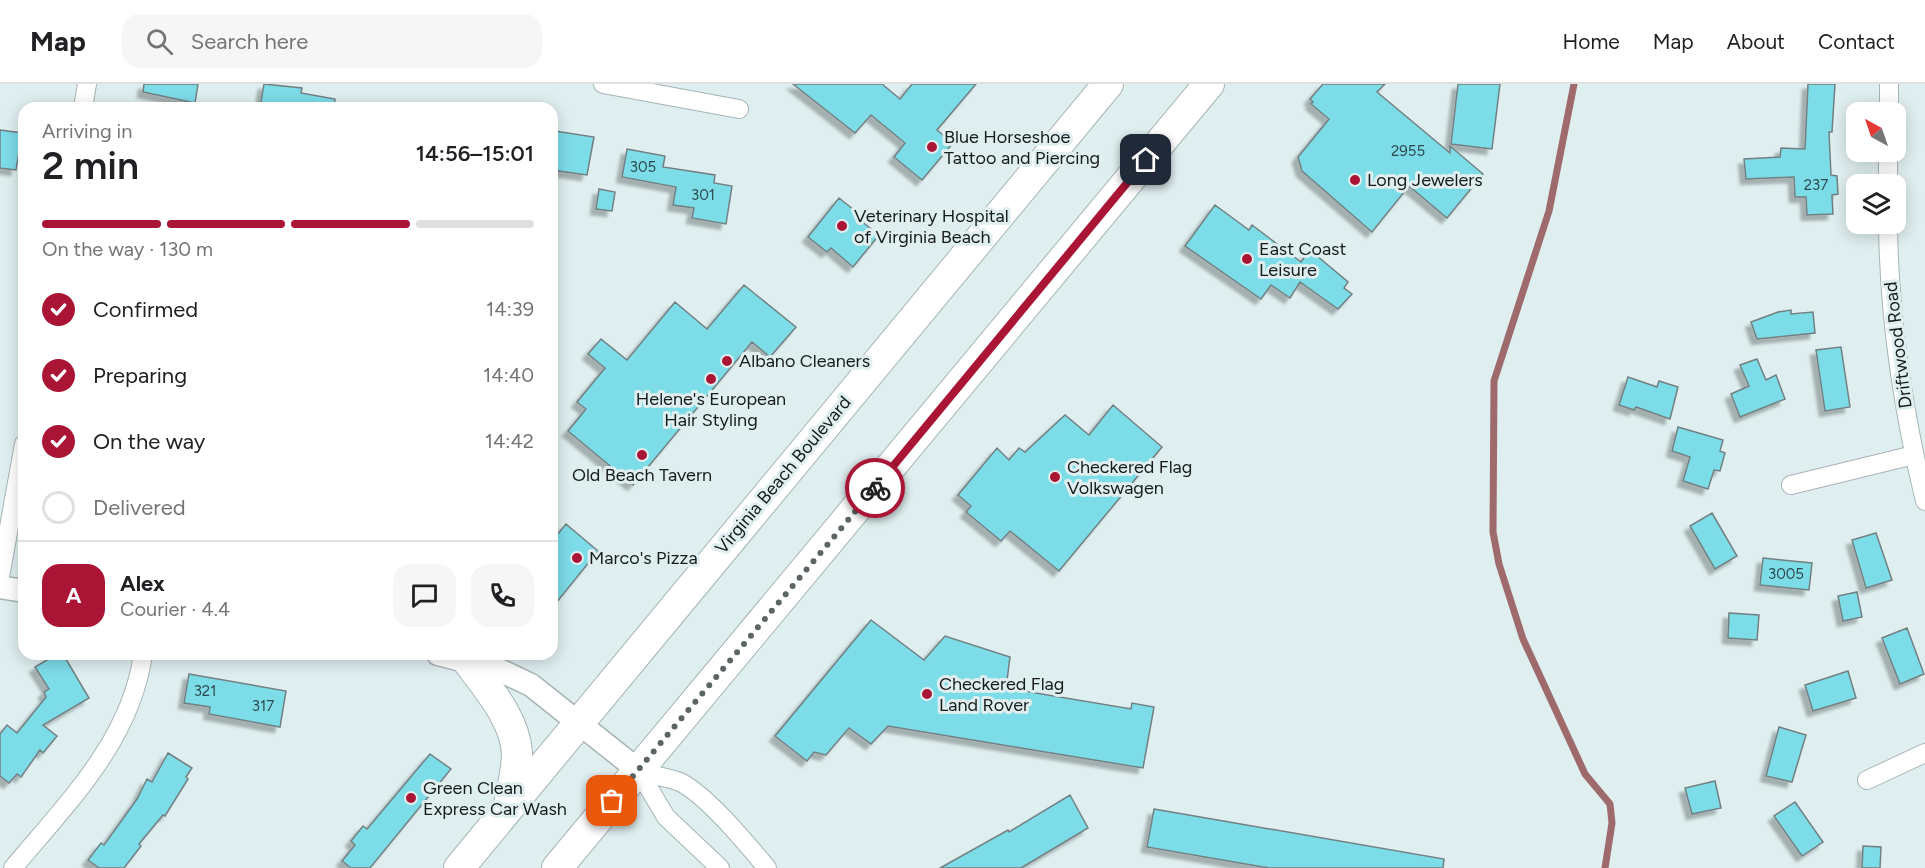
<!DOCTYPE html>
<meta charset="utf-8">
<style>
body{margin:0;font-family:Figtree,sans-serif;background:#f6f6f6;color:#202124;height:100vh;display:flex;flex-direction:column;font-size:22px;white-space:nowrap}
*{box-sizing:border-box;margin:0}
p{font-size:20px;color:#757577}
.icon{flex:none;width:33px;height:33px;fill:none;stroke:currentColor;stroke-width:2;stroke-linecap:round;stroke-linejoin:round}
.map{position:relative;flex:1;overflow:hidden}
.panel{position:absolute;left:18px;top:18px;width:540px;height:558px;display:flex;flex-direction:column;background:#fff;border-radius:18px;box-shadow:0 3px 15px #0003}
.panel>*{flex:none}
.needle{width:39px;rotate:320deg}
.tools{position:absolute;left:1846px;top:18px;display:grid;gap:12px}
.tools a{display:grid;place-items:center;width:60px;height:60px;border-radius:12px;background:#fff;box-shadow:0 3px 15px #0003;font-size:30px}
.pin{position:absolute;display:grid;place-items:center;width:51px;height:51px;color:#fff;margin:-26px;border-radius:12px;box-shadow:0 3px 9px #0006}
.courier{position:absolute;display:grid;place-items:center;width:60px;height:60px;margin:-30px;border:4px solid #aa1435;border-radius:50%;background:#fff;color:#222;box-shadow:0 2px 8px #0007}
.headline em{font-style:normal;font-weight:600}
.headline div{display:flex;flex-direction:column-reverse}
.headline{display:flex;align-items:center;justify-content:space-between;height:102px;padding:0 24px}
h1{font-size:39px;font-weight:600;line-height:45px}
.bar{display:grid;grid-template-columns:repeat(4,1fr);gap:9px 6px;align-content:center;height:72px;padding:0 24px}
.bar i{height:8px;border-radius:4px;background:#e0e0e0}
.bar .current{background:#aa1435}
.bar p{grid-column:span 4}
.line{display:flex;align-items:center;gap:15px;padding:0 24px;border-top:2px solid #e0e0e0}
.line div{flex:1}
.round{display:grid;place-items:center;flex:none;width:63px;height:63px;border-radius:18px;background:#f6f6f6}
ol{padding:0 24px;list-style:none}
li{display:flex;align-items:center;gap:18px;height:66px}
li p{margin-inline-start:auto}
li .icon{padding:6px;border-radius:50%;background:#aa1435;color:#fff;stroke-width:4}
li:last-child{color:#757577}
li i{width:33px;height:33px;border:3px solid #e0e0e0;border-radius:50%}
header{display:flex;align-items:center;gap:36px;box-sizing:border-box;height:84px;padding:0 30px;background:#fff;border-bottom:2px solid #e0e0e0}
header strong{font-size:28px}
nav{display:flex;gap:33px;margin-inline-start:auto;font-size:21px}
.search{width:420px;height:54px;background:#f6f6f6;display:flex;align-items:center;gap:15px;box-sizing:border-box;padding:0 21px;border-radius:18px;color:#757577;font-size:22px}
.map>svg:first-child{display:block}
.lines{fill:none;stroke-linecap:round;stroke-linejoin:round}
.stream{stroke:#9e6a6c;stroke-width:7}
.building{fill:#7bdce8;stroke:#738082;stroke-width:1.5;filter:url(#shadow)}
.minor-casing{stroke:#a6b4b6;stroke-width:20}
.tertiary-casing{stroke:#a6b4b6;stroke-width:25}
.primary-casing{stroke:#a6b4b6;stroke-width:32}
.minor{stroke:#fff;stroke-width:18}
.tertiary{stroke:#fff;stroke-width:22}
.primary{stroke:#fff;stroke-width:30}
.done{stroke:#5c6566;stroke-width:6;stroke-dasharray:0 10.8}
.route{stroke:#aa1435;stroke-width:8}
.poi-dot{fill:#aa1435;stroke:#dfeeef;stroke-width:2}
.labels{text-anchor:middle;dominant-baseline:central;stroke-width:6;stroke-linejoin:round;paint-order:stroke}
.number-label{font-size:15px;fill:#2f4b4f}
.poi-label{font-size:18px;fill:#161b1c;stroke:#dfeeef;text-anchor:start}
.street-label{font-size:18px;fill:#161b1c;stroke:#dfeeef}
</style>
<header>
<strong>Map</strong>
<div class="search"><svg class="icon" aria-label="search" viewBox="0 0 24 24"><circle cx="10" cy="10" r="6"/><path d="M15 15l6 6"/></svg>Search here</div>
<nav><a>Home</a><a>Map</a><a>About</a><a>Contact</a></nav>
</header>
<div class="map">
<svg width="1925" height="784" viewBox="0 0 1925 784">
<defs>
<filter id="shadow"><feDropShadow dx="-5.5" dy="5.5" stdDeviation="1.5" flood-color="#0004"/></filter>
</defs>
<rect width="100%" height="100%" fill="#dfeeef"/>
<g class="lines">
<path class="stream" d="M1574,0l-25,127 -55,170 -1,151 6,32 24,75 62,135 25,30 2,19 -7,45"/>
</g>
<path class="building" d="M144,0h54l-3,19 -52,-11z
M264,0l38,4 -1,5 34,6 -1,9h-74z
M793,0h89l18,15 12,-15h64l-39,46 16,13 -31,37 -28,-23 11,-14 -34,-28 -16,18z
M1323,0h62l-8,8 73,61v-7l33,28 -36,44 -38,-32 -37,46 -70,-61 -4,-14 31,-38 -18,-15 2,-2 -3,-3z
M1458,0h42l-8,65 -41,-5z
M1808,0h27l-3,48h-3l2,43 6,1 1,18 -6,1 1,19 -26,1 -1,-18h-11l-1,-20 -48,2 -2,-20 36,-2 1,-9 24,1z
M0,46l22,3 -6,37 -16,-2z
M555,47l39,6 -7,38 -35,-5z
M627,65l38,7 -2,11 52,8 -1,8 18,3 -6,38 -34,-6 2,-10 -21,-3 3,-18 -54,-10z
M599,105l16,3 -3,19 -16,-2z
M839,114l20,16 -3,3 23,18 -26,32 -22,-19 -4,4 -19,-15z
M1215,121l34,25 3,-5 49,37 9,-12 38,32 -4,6 8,6 -14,15 -38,-27 -10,16 -19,-13 -10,14 -76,-53z
M744,201l52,42 -26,30 -18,-15 -119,143 -65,-54 18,-22 -9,-7 28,-34 -17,-14 13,-15 26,21 48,-58 32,27z
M1791,226v4l22,-2 2,21 -58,6 -6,-17 27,-10z
M1841,263l9,60 -25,4 -9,-61z
M1757,275l9,21 10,-5 9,24 -45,18 -9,-23 18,-8 -9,-21z
M1628,293l29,10 2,-6 19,6 -8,32 -34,-12 -2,3 -15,-5z
M1113,321l49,42 -103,124 -49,-40 -9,10 -35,-29 5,-6 -13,-11 39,-47 12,12 10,-12 6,4 40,-37 24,20z
M1678,343l45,13 -3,11 5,2 -5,18 -6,-1 -6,19 -25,-8 7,-24 -18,-6z
M1712,429l25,43 -22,13 -25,-43z
M566,440l32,27 -46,57v-67z
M1876,449l16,47 -26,8 -14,-48z
M1763,474l49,5 -3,27 -49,-5z
M1857,508l5,25 -19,4 -5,-25z
M1729,529l30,2 -2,25 -29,-2z
M871,536l53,40 21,-24 65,21 -4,31 125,21 1,-6 22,4 -11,61 -255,-42 -17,18 -22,-16 -23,27 -12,-3 -7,9 -32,-25z
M1907,544l17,46 -24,10 -18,-46z
M57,570h6l26,44 -46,27 14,11 -14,17 -3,-3 -19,27 -4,-3 -8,9 -9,-7v-42l7,-9 10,8 29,-36 -2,-5 5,-3 -14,-22z
M1848,587l8,27 -43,13 -8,-26z
M189,590l97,17 -6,36 -71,-13 1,-7 -26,-4z
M1779,643l27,8 -14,47 -26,-6z
M168,669l24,15 -6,9 2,2 -23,37 -2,-1 -24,29 2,2 -17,22h-25l-11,-8 13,-17 3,2 33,-46 10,-20 5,3z
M430,670l21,15 -81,99h-19l-9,-7 13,-16 -4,-4 12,-15 4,3z
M1715,697l6,27 -29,6 -7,-26z
M1070,711l18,33 -67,40h-81l68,-38 1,2z
M1795,718l28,40 -21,14 -28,-40z
M1154,725l290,50 -1,9h-174l-122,-21z
M1863,762l18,1 -1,21h-18z"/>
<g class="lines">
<g class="minor-casing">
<path id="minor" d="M603,0l136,25
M83,24l4,-24
M1889,28v-28
M1888,100v-32
M1888,140c1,92 15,187 37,277
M1791,401l123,-30
M0,493l24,-133
M638,686c14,7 30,6 44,13 27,15 64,60 85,85
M638,686l28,47 54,51
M1867,696l58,-27
M13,784c54,-65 118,-127 130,-214"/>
</g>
<g class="tertiary-casing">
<path id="tertiary" d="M0,503l24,4
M438,570l59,15 34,16 107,85"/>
</g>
<g class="primary-casing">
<path id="primary" d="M467,576c19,27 48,58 50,93 0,18 -5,37 -9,55
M459,784l649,-784
M557,784l652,-784"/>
</g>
<use href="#minor" class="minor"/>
<use href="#tertiary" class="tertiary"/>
<use href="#primary" class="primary"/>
</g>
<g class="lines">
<path class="done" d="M612,717l263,-313"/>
<path class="route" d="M875,404l271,-328"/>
</g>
<g class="poi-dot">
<circle cx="932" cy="63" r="6"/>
<circle cx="1355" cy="96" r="6"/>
<circle cx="842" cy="142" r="6"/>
<circle cx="1247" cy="175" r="6"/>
<circle cx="727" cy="277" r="6"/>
<circle cx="711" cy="295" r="6"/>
<circle cx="642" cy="371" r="6"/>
<circle cx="1055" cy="393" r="6"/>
<circle cx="577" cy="474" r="6"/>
<circle cx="927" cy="610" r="6"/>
<circle cx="411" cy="714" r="6"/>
</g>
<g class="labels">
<g class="number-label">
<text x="1408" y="67">2955</text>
<text x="643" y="83">305</text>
<text x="1816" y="101">237</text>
<text x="703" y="111">301</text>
<text x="1786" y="490">3005</text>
<text x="205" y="607">321</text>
<text x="263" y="622">317</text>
</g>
<g class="poi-label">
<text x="944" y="53">Blue Horseshoe<tspan x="944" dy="21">Tattoo and Piercing</tspan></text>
<text x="1367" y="96">Long Jewelers</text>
<text x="854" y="132">Veterinary Hospital<tspan x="854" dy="21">of Virginia Beach</tspan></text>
<text x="1259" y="165">East Coast<tspan x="1259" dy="21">Leisure</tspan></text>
<text x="739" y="277">Albano Cleaners</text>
<text x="711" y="315" text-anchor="middle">Helene's European<tspan x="711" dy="21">Hair Styling</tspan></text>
<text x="1067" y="383">Checkered Flag<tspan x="1067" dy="21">Volkswagen</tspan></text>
<text x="642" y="391" text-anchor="middle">Old Beach Tavern</text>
<text x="589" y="474">Marco's Pizza</text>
<text x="939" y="600">Checkered Flag<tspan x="939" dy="21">Land Rover</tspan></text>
<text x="423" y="704">Green Clean<tspan x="423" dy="21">Express Car Wash</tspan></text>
</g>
<g class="street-label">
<text transform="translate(1898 261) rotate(-97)">Driftwood Road</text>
<text transform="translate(783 391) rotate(-50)">Virginia Beach Boulevard</text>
</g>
</g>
</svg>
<div class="tools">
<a><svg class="needle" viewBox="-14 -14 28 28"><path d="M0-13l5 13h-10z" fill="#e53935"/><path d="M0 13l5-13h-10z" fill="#757577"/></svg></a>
<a><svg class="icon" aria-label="layers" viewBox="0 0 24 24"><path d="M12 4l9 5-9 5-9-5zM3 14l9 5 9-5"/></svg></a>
</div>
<div class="pin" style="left:612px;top:717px;background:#ea580c"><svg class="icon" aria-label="bag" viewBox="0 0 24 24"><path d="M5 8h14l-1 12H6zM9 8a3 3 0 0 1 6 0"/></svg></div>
<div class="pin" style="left:1146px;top:76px;background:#1f2937"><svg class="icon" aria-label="home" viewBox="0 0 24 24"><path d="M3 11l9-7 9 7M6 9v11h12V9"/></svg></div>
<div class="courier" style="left:875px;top:404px"><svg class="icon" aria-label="bike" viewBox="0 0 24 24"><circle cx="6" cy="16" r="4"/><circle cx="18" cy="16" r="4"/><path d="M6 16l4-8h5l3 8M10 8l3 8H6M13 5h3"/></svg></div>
<section class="panel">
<div class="headline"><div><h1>2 min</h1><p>Arriving in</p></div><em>14:56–15:01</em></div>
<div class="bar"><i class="current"></i><i class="current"></i><i class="current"></i><i></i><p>On the way · 130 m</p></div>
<ol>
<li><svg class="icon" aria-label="check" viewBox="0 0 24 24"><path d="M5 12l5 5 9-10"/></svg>Confirmed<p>14:39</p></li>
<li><svg class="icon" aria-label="check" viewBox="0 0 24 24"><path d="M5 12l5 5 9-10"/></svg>Preparing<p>14:40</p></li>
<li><svg class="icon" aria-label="check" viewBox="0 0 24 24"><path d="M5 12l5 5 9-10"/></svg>On the way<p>14:42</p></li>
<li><i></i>Delivered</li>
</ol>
<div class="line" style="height:108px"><b class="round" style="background:#aa1435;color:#fff">A</b><div><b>Alex</b><p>Courier · 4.4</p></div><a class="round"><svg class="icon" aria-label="chat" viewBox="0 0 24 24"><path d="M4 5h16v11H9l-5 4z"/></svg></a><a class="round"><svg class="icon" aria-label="phone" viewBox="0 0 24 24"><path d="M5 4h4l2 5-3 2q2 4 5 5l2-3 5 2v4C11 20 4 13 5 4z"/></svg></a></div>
</section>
</div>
